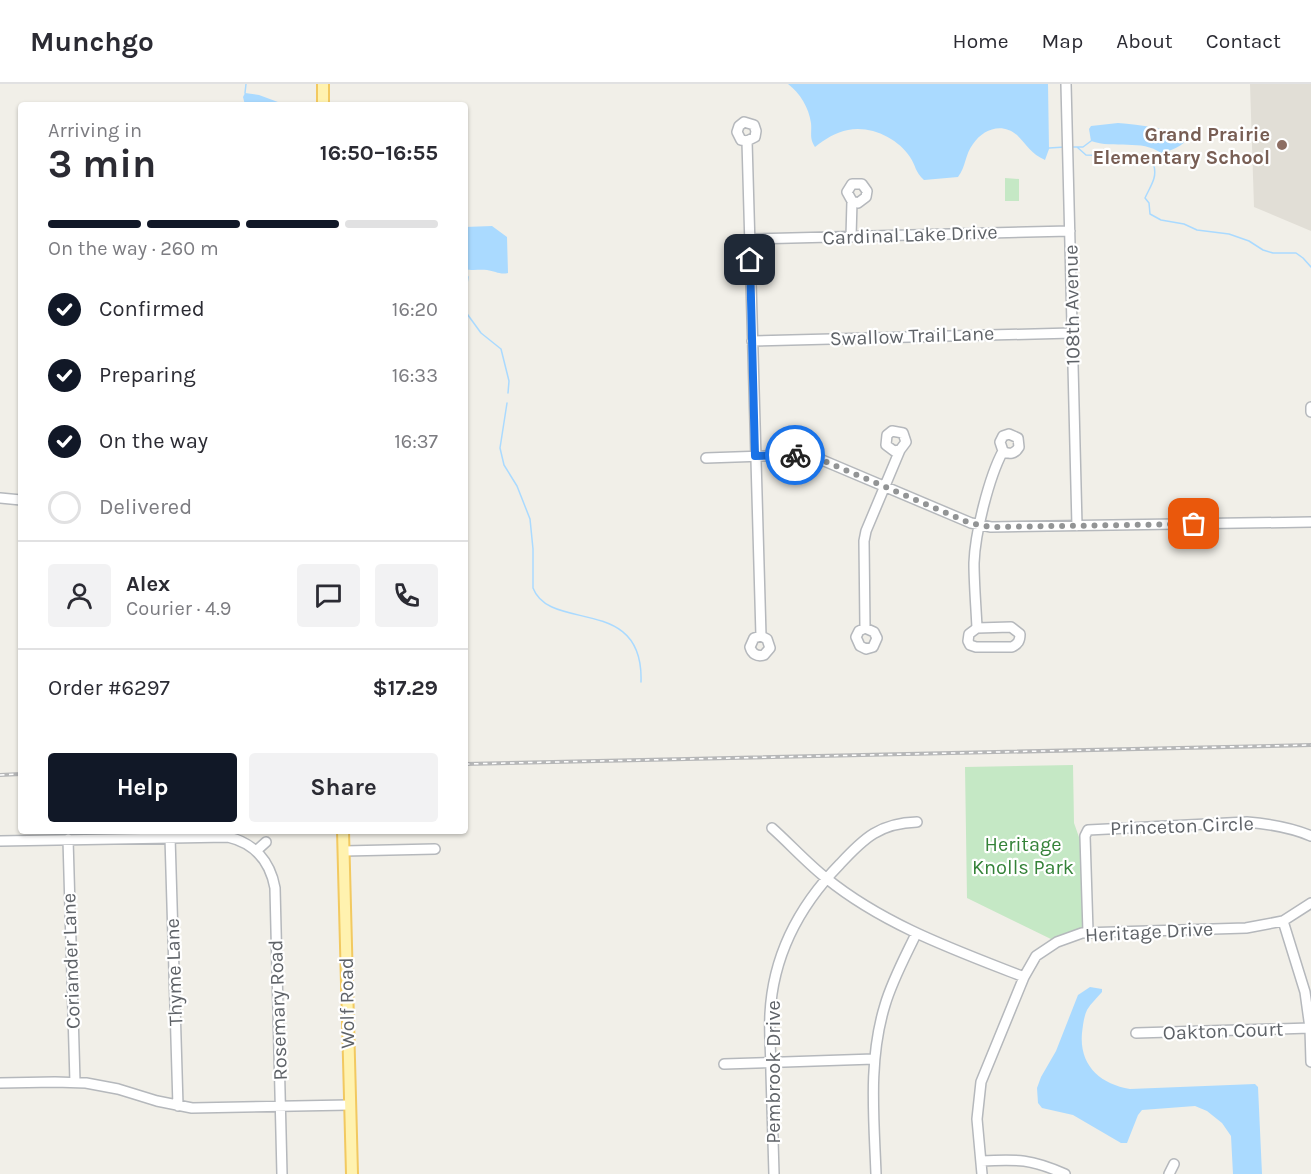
<!DOCTYPE html>
<meta charset="utf-8">
<style>
body{margin:0;font-family:Karla,sans-serif;background:#f2f2f3;color:#2b2b33;height:100vh;display:flex;flex-direction:column;font-size:22px;white-space:nowrap}
*{box-sizing:border-box;margin:0}
p{font-size:20px;color:#7c7c81}
.icon{flex:none;width:33px;height:33px;fill:none;stroke:currentColor;stroke-width:2;stroke-linecap:round;stroke-linejoin:round}
.map{position:relative;flex:1;overflow:hidden}
.sheet{position:absolute;left:18px;top:18px;width:450px;height:732px;display:flex;flex-direction:column;background:#fff;border-radius:6px;box-shadow:0 2px 4px #0004}
.sheet>*{flex:none}
.pin{position:absolute;display:grid;place-items:center;width:51px;height:51px;color:#fff;margin:-26px;border-radius:12px;box-shadow:0 3px 9px #0006}
.courier{position:absolute;display:grid;place-items:center;width:60px;height:60px;margin:-30px;border:4px solid #1a73e8;border-radius:50%;background:#fff;color:#222;box-shadow:0 2px 8px #0007}
.headline em{font-style:normal;font-weight:700}
.headline div{display:flex;flex-direction:column-reverse}
.headline{display:flex;align-items:center;justify-content:space-between;height:102px;padding:0 30px}
h1{font-size:39px;font-weight:700;line-height:45px}
.bar{display:grid;grid-template-columns:repeat(4,1fr);gap:9px 6px;align-content:center;height:72px;padding:0 30px}
.bar i{height:8px;border-radius:4px;background:#e1e1e2}
.bar .active{background:#111827}
.bar p{grid-column:span 4}
.line{display:flex;align-items:center;gap:15px;padding:0 30px;border-top:2px solid #e1e1e2}
.line div{flex:1}
.round{display:grid;place-items:center;flex:none;width:63px;height:63px;border-radius:6px;background:#f2f2f3}
ol{padding:0 30px;list-style:none}
li{display:flex;align-items:center;gap:18px;height:66px}
li p{margin-inline-start:auto}
li .icon{padding:6px;border-radius:50%;background:#111827;color:#fff;stroke-width:4}
li:last-child{color:#7c7c81}
li i{width:33px;height:33px;border:3px solid #e1e1e2;border-radius:50%}
.cta{display:flex;gap:12px;margin-top:auto;padding:12px 30px}
.cta a{flex:1;height:69px;border-radius:6px;background:#111827;color:#fff;font-size:24px;font-weight:700;line-height:69px;text-align:center}
.cta a+a{background:#f2f2f3;color:#2b2b33}
header{display:flex;align-items:center;gap:36px;box-sizing:border-box;height:84px;padding:0 30px;background:#fff;border-bottom:2px solid #e1e1e2}
header strong{font-size:28px}
nav{display:flex;gap:33px;margin-inline-start:auto;font-size:21px}
.map>svg:first-child{display:block}
.education{fill:#e1ded6}
.green{fill:#c5e8c5}
.water{fill:#aadaff}
.lines{fill:none;stroke-linecap:round;stroke-linejoin:round}
.stream{stroke:#aadaff;stroke-width:1.5}
.minor-casing{stroke:#b5b8bc;stroke-width:12}
.major-casing{stroke:#f2c960;stroke-width:14}
.minor{stroke:#fff;stroke-width:9}
.major{stroke:#fff2af;stroke-width:10}
.rail-casing{stroke:#b6b7b8;stroke-width:4}
.rail{stroke:#fff;stroke-width:1.5;stroke-dasharray:4.5;stroke-linecap:butt}
.done{stroke:#929495;stroke-width:6;stroke-dasharray:0 10.8}
.route{stroke:#1a73e8;stroke-width:8}
.education-dot{fill:#8d6e63;stroke:#fff;stroke-width:2}
.labels{text-anchor:middle;dominant-baseline:central;stroke-width:4.5;stroke-linejoin:round;paint-order:stroke}
.education-label{font-size:20px;font-weight:bold;fill:#785e54;stroke:#fff;text-anchor:end}
.street-label{font-size:20px;fill:#5f6368;stroke:#fff}
.park-label{font-size:20px;fill:#348238;stroke:#fff}
</style>
<header>
<strong>Munchgo</strong>
<nav><a>Home</a><a>Map</a><a>About</a><a>Contact</a></nav>
</header>
<div class="map">
<svg width="1311" height="1090" viewBox="0 0 1311 1090">
<rect width="100%" height="100%" fill="#f1efe8"/>
<path class="education" d="M1250,0h61v147l-57,-24z"/>
<path class="green" d="M1005,94l14,1v22h-14z
M1073,681l1,58 6,17 7,91 -32,10 -88,-43 -2,-131z"/>
<path class="water" d="M788,0h260l1,65 -4,11c-14,-6 -18,-15 -28,-25 -15,-13 -34,-6 -44,9 -8,10 -7,23 -15,33l-34,3c-9,-8 -8,-14 -14,-23 -12,-19 -40,-32 -62,-27 -12,2 -23,9 -33,17 -6,-9 -3,-14 -4,-24 -2,-15 -11,-30 -23,-39z
M245,9l14,2 27,10h-41l-2,-8z
M1118,39c23,2 49,5 69,15 -3,8 -17,13 -26,15 -19,-14 -47,-4 -70,-12l-2,-12 2,-3z
M492,142l15,11 1,36c-8,2 -13,-2 -21,-3 -8,-1 -14,1 -22,-1v-42z
M1090,903l12,2v3c-5,6 -11,11 -15,18 -3,6 -4,15 -5,23 -3,32 18,51 48,56l125,-5 3,3 4,87h-29l-2,-38 -9,-13 -15,-12 -12,-5 -53,4 -4,5 -11,28h-6l-48,-28 -31,-7 -4,-5 -1,-15 4,-11 15,-26 22,-56z"/>
<g class="lines">
<path class="stream" d="M245,9l1,-9
M1073,63h10l8,-6
M1077,63l9,8 51,2 17,9c3,12 -3,19 -9,32l4,5 1,11 11,6 23,4 13,6 32,4 20,7 14,9 10,3h23l7,5 8,9
M1049,64l16,-1
M465,189l3,4 -3,21
M465,227l16,22 20,16 8,32 -1,12
M507,319l-7,45 4,17 13,21 13,33 3,30v39c17,45 111,6 108,94"/>
<g class="minor-casing">
<path id="minor" d="M1066,0l11,442
M747,57l8,-4 1,-6 -2,-6 -10,-3 -5,4 -2,6 4,8 6,1 14,495 -7,2 -4,9c2,7 7,10 14,8l6,-7 -3,-9 -6,-3
M851,153l1,-36 -5,-9 5,-8h10l5,7 -1,6 -8,6 -6,-2
M750,155l320,-8
M752,257l320,-8
M1311,323v5
M706,374l85,-3 31,5 149,63 20,4 320,-5
M0,414l21,2
M865,544l9,4 3,6 -4,9 -7,2 -6,-3 -4,-9 3,-6 6,-3 -1,-87 2,-10 34,-81 6,-8 -3,-9 -11,-2 -5,4 -1,10 8,6 6,-1
M977,544l34,-1 9,7c0,7 -2,10 -8,13h-36l-6,-2 -2,-4 1,-7 8,-6c-1,-22 -3,-44 -3,-65 1,-30 15,-86 29,-112l-3,-9 3,-6 6,-2 9,4 1,9c-4,7 -10,8 -16,4
M772,744c18,16 35,35 54,50 58,47 129,72 198,99
M170,753l8,269
M68,755l7,243
M0,757l228,-4c26,6 42,24 47,51l7,286
M256,767l10,-9
M344,767l91,-2
M1283,837l22,71 5,36 1,34
M1088,848l-3,-96 3,-6 159,-8c23,2 43,5 64,14
M1136,949l174,-5
M724,980l150,-5
M0,999l55,-1 31,1 32,6 39,12 35,7 157,-3
M981,1077c37,-2 50,-2 84,13
M774,1090c-1,-34 -2,-67 -3,-101 0,-19 -2,-39 -1,-59 3,-59 30,-109 70,-150 24,-26 40,-41 77,-42
M876,1090c-2,-56 -8,-114 9,-169 7,-24 20,-48 31,-71
M982,1090l-5,-55 4,-37 43,-105 12,-21 21,-14 25,-9 164,-5 37,-7 28,-18
M1169,1090l5,-10"/>
</g>
<g class="major-casing">
<path id="major" d="M323,0v21
M343,747l9,343"/>
</g>
<use href="#minor" class="minor"/>
<use href="#major" class="major"/>
<g class="rail-casing">
<path id="rail" d="M465,680l846,-19
M0,691l21,-1"/>
</g>
<use href="#rail" class="rail"/>
</g>
<g class="lines">
<path class="done" d="M795,371l27,5 148,63 21,4 203,-3"/>
<path class="route" d="M750,176l5,196 40,-1"/>
</g>
<circle class="education-dot" cx="1282" cy="61" r="6"/>
<g class="labels">
<g class="education-label">
<text x="1270" y="50">Grand Prairie<tspan x="1270" dy="23">Elementary School</tspan></text>
</g>
<g class="street-label">
<text transform="translate(910 151) rotate(-2)">Cardinal Lake Drive</text>
<text transform="translate(1072 221) rotate(-91)">108th Avenue</text>
<text transform="translate(912 252) rotate(-2)">Swallow Trail Lane</text>
<text transform="translate(1182 742) rotate(-2)">Princeton Circle</text>
<text transform="translate(1149 848) rotate(-3)">Heritage Drive</text>
<text transform="translate(71 877) rotate(-92)">Coriander Lane</text>
<text transform="translate(174 888) rotate(-92)">Thyme Lane</text>
<text transform="translate(347 919) rotate(-91)">Wolf Road</text>
<text transform="translate(278 926) rotate(-92)">Rosemary Road</text>
<text transform="translate(1223 947) rotate(-2)">Oakton Court</text>
<text transform="translate(773 988) rotate(-90)">Pembrook Drive</text>
</g>
<g class="park-label">
<text x="1023" y="760">Heritage<tspan x="1023" dy="23">Knolls Park</tspan></text>
</g>
</g>
</svg>
<div class="pin" style="left:1194px;top:440px;background:#ea580c"><svg class="icon" aria-label="bag" viewBox="0 0 24 24"><path d="M5 8h14l-1 12H6zM9 8a3 3 0 0 1 6 0"/></svg></div>
<div class="pin" style="left:750px;top:176px;background:#1f2937"><svg class="icon" aria-label="home" viewBox="0 0 24 24"><path d="M3 11l9-7 9 7M6 9v11h12V9"/></svg></div>
<div class="courier" style="left:795px;top:371px"><svg class="icon" aria-label="bike" viewBox="0 0 24 24"><circle cx="6" cy="16" r="4"/><circle cx="18" cy="16" r="4"/><path d="M6 16l4-8h5l3 8M10 8l3 8H6M13 5h3"/></svg></div>
<section class="sheet">
<div class="headline"><div><h1>3 min</h1><p>Arriving in</p></div><em>16:50–16:55</em></div>
<div class="bar"><i class="active"></i><i class="active"></i><i class="active"></i><i></i><p>On the way · 260 m</p></div>
<ol>
<li><svg class="icon" aria-label="check" viewBox="0 0 24 24"><path d="M5 12l5 5 9-10"/></svg>Confirmed<p>16:20</p></li>
<li><svg class="icon" aria-label="check" viewBox="0 0 24 24"><path d="M5 12l5 5 9-10"/></svg>Preparing<p>16:33</p></li>
<li><svg class="icon" aria-label="check" viewBox="0 0 24 24"><path d="M5 12l5 5 9-10"/></svg>On the way<p>16:37</p></li>
<li><i></i>Delivered</li>
</ol>
<div class="line" style="height:108px"><a class="round"><svg class="icon" aria-label="person" viewBox="0 0 24 24"><circle cx="12" cy="8" r="4"/><path d="M4 21q1-7 8-7t8 7"/></svg></a><div><b>Alex</b><p>Courier · 4.9</p></div><a class="round"><svg class="icon" aria-label="chat" viewBox="0 0 24 24"><path d="M4 5h16v11H9l-5 4z"/></svg></a><a class="round"><svg class="icon" aria-label="phone" viewBox="0 0 24 24"><path d="M5 4h4l2 5-3 2q2 4 5 5l2-3 5 2v4C11 20 4 13 5 4z"/></svg></a></div>
<div class="line" style="height:78px"><div>Order #6297</div><b>$17.29</b></div>
<div class="cta"><a>Help</a><a>Share</a></div>
</section>
</div>
